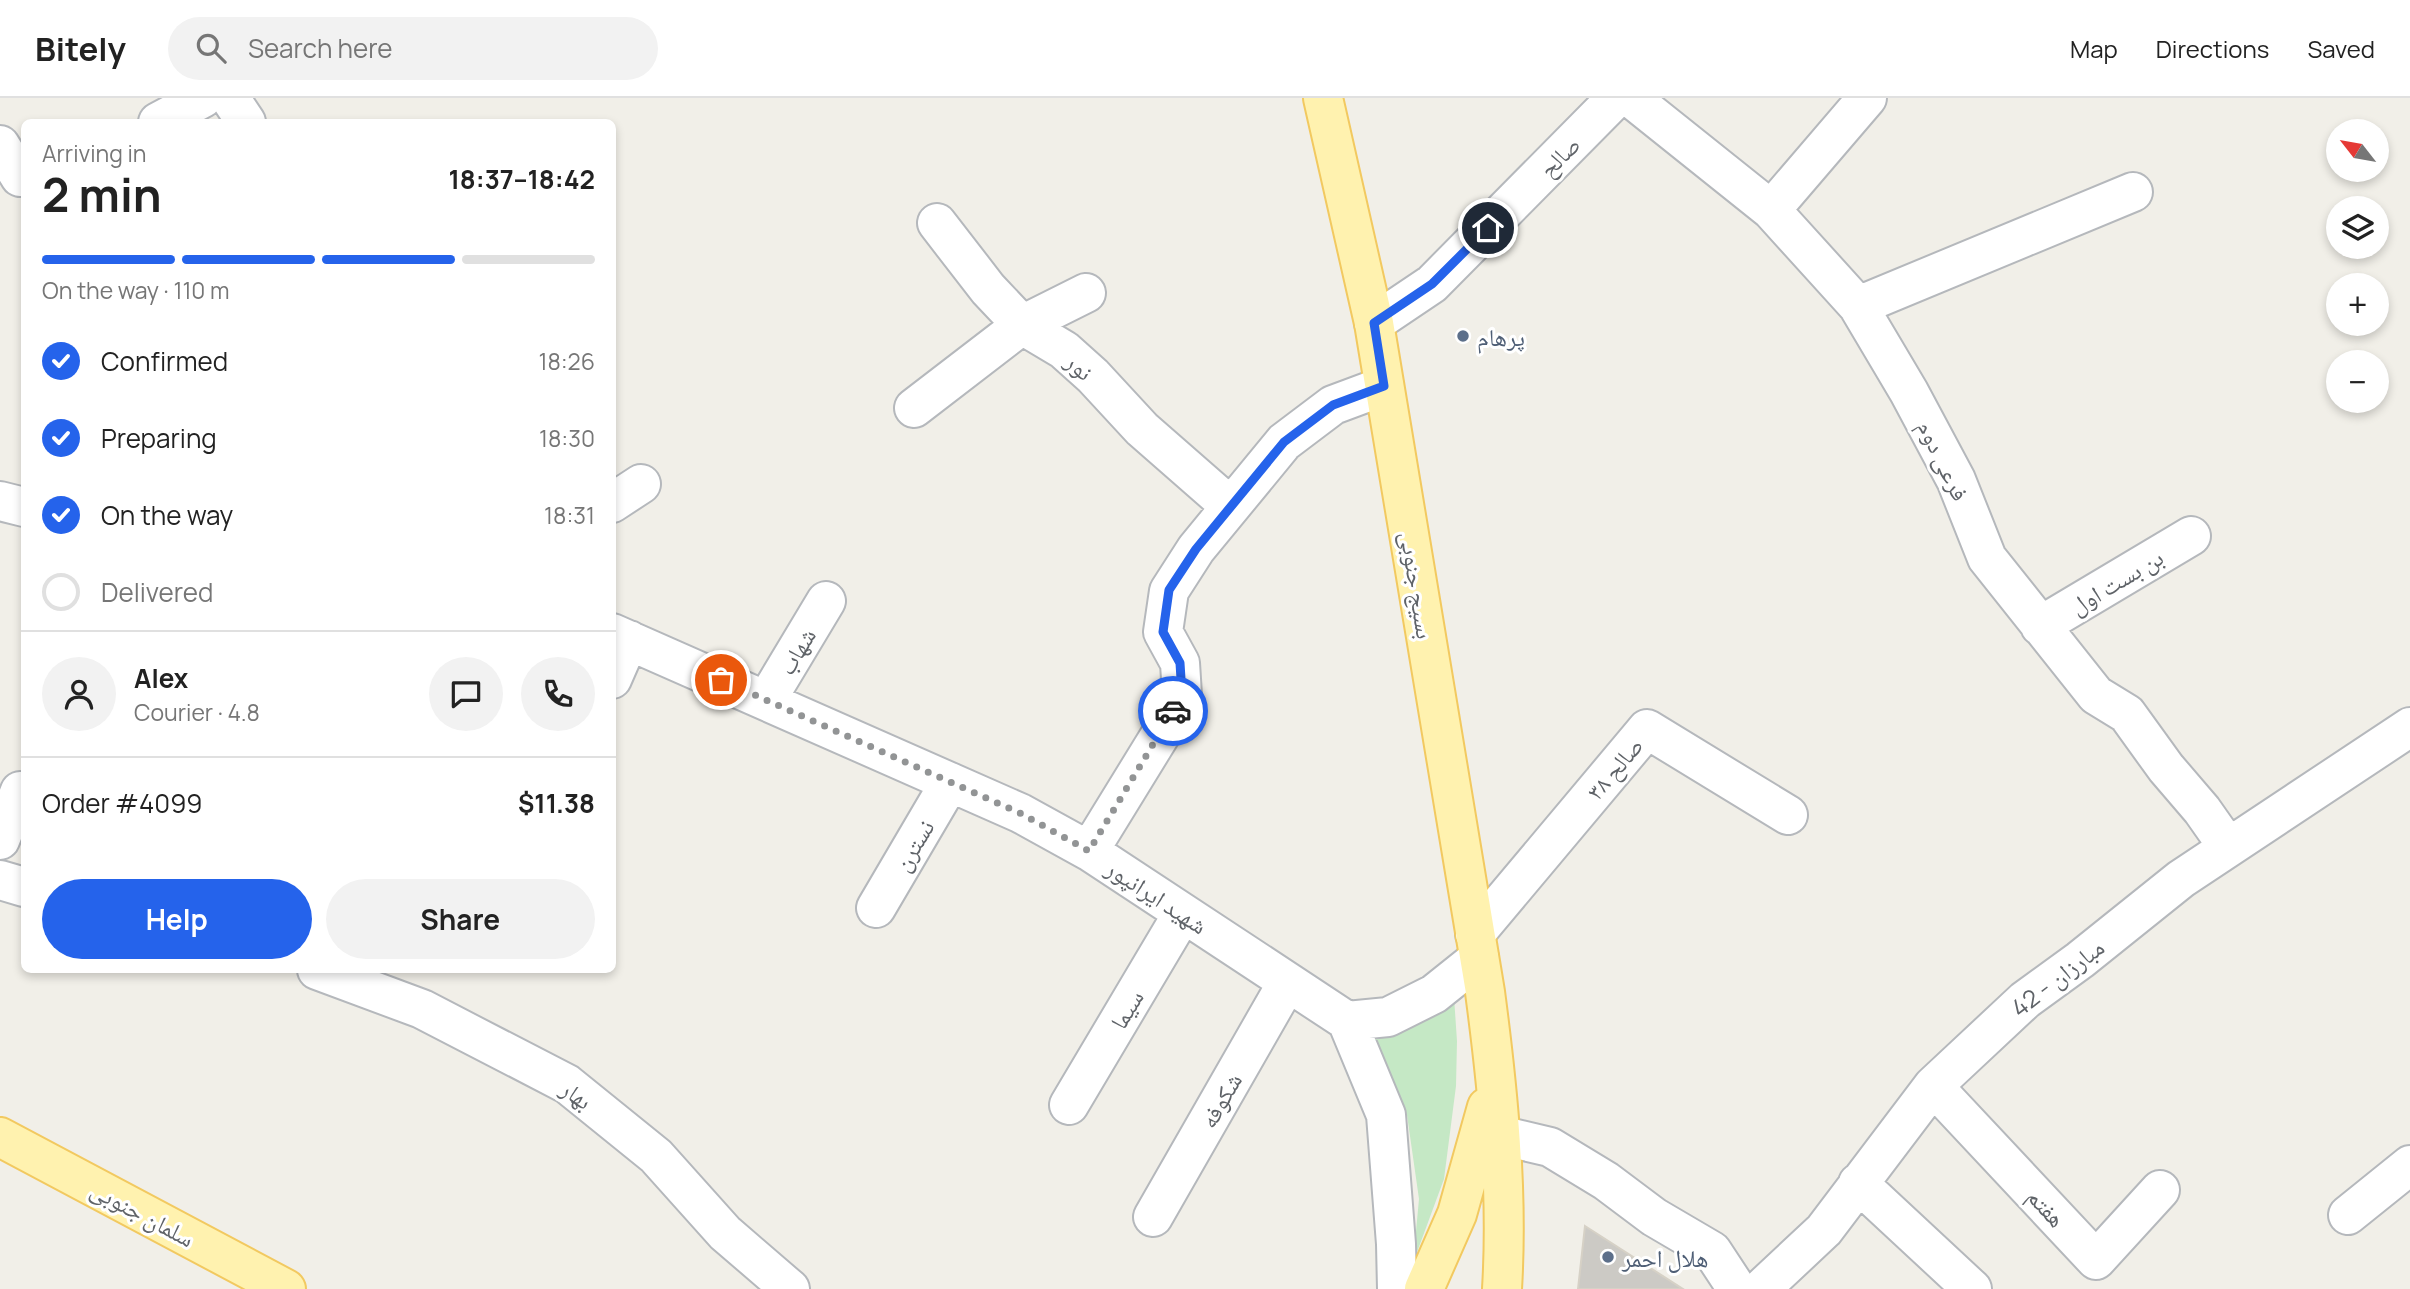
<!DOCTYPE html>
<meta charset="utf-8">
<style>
body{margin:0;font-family:Manrope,"Noto Naskh Arabic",sans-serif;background:#f2f2f2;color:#222;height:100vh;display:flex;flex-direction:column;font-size:26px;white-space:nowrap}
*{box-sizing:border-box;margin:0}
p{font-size:23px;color:#767676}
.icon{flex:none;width:38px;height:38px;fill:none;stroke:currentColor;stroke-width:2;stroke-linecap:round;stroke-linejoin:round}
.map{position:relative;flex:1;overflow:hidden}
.side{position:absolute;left:21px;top:21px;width:595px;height:854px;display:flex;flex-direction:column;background:#fff;border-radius:10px;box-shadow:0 4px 10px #0003}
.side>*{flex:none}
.needle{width:46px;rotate:301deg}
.tools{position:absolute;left:2326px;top:21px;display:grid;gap:14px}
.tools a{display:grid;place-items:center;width:63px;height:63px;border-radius:50%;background:#fff;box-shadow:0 4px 10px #0003;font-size:35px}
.pin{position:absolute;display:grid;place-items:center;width:60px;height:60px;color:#fff;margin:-30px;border:4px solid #fff;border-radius:50%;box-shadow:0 2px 7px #0007}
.courier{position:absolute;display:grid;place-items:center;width:70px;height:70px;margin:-35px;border:5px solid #2563eb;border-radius:50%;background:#fff;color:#222;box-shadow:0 2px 9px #0007}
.summary em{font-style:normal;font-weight:700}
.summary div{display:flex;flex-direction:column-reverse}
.summary{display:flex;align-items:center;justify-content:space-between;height:119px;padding:0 21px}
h1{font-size:46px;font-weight:700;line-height:52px}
.bar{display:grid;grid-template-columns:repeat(4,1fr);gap:10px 7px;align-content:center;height:84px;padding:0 21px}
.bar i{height:9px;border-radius:5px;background:#e0e0e0}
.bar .on{background:#2563eb}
.bar p{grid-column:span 4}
.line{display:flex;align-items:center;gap:18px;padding:0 21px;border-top:2px solid #e0e0e0}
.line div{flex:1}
.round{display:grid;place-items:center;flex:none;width:74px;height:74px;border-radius:37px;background:#f2f2f2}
ol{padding:0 21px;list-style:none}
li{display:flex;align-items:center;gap:21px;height:77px}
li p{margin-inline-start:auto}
li .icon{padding:7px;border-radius:50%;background:#2563eb;color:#fff;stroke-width:4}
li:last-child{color:#767676}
li i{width:38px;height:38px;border:4px solid #e0e0e0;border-radius:50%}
.action{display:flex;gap:14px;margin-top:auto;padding:14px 21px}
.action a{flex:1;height:80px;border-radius:42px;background:#2563eb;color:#fff;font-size:28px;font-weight:700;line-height:80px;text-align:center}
.action a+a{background:#f2f2f2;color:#222}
header{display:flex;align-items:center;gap:42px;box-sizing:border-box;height:98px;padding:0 35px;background:#fff;border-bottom:2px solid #e0e0e0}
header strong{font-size:33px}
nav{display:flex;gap:38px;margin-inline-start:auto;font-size:24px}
.search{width:490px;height:63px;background:#f2f2f2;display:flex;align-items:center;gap:18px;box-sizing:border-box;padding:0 24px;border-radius:38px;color:#767676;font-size:26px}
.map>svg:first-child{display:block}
.green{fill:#c5e8c5}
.building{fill:#cccac5;stroke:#d6d1c6;stroke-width:2}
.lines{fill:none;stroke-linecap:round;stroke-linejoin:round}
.minor-casing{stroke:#b5b8bc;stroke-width:42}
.major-casing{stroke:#f2c960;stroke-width:42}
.minor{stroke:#fff;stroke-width:38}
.major{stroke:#fff2af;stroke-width:38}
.done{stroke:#929495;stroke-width:7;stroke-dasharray:0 12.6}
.route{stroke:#2563eb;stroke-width:9}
.service-dot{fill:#5c6f8a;stroke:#fff;stroke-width:2.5}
.labels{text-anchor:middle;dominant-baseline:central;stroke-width:6;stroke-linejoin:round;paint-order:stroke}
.street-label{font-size:24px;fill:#5f6368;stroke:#fff}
.service-label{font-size:24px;fill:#4e5e75;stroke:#fff;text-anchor:start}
</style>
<header>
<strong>Bitely</strong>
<div class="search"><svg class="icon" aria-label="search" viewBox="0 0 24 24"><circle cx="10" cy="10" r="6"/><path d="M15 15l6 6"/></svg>Search here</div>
<nav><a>Map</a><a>Directions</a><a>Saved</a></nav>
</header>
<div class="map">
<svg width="2410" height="1191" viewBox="0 0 2410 1191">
<rect width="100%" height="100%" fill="#f1efe8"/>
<path class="green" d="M1454,899l3,44 -1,45 -12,93 -31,84 6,-64 -12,-84 -33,-78z"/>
<path class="building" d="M1585,1128l98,63h-105z"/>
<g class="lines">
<g class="minor-casing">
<path id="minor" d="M230,0l16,24
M1631,0l140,112 87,96 51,86 47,88 31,78 109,137 31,19 39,54 36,42 26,37
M158,24l45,-24
M0,47l20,32
M1771,112l96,-112
M937,125l51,66 34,36 42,25 29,26 49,53 88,77
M1858,208l275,-114
M1374,225l58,-39 184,-186
M914,310l108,-83 64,-32
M0,403l24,6
M612,405l29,-19
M2040,528l151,-90
M612,535l408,180 69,38 258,170
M612,581l17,-39
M766,603l60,-100
M0,742l20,-49
M1089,753l75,-122 18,-34 -2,-32 -17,-31 6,-41 27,-42 88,-107 49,-37 51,-19
M0,782l24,7
M876,810l74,-126
M1475,836l172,-205 141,86
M317,872l105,39 145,75 89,72 69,77 65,56
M1347,923l39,94 10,129 1,45
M1347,923l41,-4 46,-23 45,-36
M1933,988l163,174 64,-70
M1069,1007l114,-192
M1499,1037l51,12 56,34 48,36 58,34 25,38
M1858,1085l114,106
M2348,1117l62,-50
M1153,1119l134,-234
M1761,1191l63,-59 109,-144 92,-86 55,-40 101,-81 229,-152"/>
</g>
<g class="major-casing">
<path id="major" d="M1323,0l51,225 111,669c13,98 23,198 17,297
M0,1039l286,152
M1424,1191l33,-75 30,-107"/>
</g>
<use href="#minor" class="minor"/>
<use href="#major" class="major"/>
</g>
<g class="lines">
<path class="done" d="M721,582l299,133 69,38 84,-140"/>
<path class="route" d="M1173,613l9,-16 -2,-32 -17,-31 6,-42 27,-41 88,-107 49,-37 51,-19 -10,-63 58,-39 56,-56"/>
</g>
<g class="service-dot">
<circle cx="1463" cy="238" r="7"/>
<circle cx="1608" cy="1159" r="7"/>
</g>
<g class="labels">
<g class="street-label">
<text transform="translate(1559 58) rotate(-45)">صالح</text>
<text transform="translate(1080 268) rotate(42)">نور</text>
<text transform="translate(1944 362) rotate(64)">فرعی دوم</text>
<text transform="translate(2116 483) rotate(-31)">بن بست اول</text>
<text transform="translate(1418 487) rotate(81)">بسیج جنوبی</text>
<text transform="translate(796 553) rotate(-59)">شهاب</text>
<text transform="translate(1614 670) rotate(-50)">صالح ۳۸</text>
<text transform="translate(913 747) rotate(-59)">نسترن</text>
<text transform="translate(1157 798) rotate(33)">شهید ایرانپور</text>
<text transform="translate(2057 879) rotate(-38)">مبارزان - 42</text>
<text transform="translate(1126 911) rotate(-59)">سیما</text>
<text transform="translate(577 996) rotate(36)">بهار</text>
<text transform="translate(1220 1002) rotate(-60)">شکوفه</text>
<text transform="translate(2047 1109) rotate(47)">هفتم</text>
<text transform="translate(143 1115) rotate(28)">سلمان جنوبی</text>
</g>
<g class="service-label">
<text x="1477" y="238">پرهام</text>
<text x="1622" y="1159">هلال احمر</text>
</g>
</g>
</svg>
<div class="tools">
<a><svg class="needle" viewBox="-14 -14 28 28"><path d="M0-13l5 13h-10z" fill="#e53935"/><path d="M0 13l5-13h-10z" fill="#767676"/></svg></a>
<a><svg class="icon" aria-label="layers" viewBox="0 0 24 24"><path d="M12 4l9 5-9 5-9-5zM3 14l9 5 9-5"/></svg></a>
<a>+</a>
<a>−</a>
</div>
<div class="pin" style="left:721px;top:582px;background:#ea580c"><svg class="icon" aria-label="bag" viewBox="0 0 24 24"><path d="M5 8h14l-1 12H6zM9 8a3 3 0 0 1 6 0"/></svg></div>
<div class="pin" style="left:1488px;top:130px;background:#1f2937"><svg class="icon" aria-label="home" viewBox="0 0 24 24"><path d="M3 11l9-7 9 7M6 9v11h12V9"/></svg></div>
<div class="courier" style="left:1173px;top:613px"><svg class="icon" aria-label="car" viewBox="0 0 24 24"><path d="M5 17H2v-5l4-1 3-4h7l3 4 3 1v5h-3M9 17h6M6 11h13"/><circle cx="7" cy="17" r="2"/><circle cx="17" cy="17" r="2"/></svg></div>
<section class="side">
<div class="summary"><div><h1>2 min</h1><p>Arriving in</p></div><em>18:37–18:42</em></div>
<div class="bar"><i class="on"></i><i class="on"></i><i class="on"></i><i></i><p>On the way · 110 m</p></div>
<ol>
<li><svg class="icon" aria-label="check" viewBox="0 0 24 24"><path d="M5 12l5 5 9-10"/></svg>Confirmed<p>18:26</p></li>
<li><svg class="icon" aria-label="check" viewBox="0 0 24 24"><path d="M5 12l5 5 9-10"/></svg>Preparing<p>18:30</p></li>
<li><svg class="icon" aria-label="check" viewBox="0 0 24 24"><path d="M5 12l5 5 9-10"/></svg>On the way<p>18:31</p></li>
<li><i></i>Delivered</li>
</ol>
<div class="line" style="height:126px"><a class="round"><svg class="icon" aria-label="person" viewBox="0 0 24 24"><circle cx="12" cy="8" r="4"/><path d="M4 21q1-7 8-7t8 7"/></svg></a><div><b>Alex</b><p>Courier · 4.8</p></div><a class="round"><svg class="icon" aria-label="chat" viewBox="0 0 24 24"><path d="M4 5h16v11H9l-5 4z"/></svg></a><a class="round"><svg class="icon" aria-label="phone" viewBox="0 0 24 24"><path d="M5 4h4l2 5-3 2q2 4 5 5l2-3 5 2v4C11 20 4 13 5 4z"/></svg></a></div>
<div class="line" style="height:91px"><div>Order #4099</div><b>$11.38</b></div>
<div class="action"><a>Help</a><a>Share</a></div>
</section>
</div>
